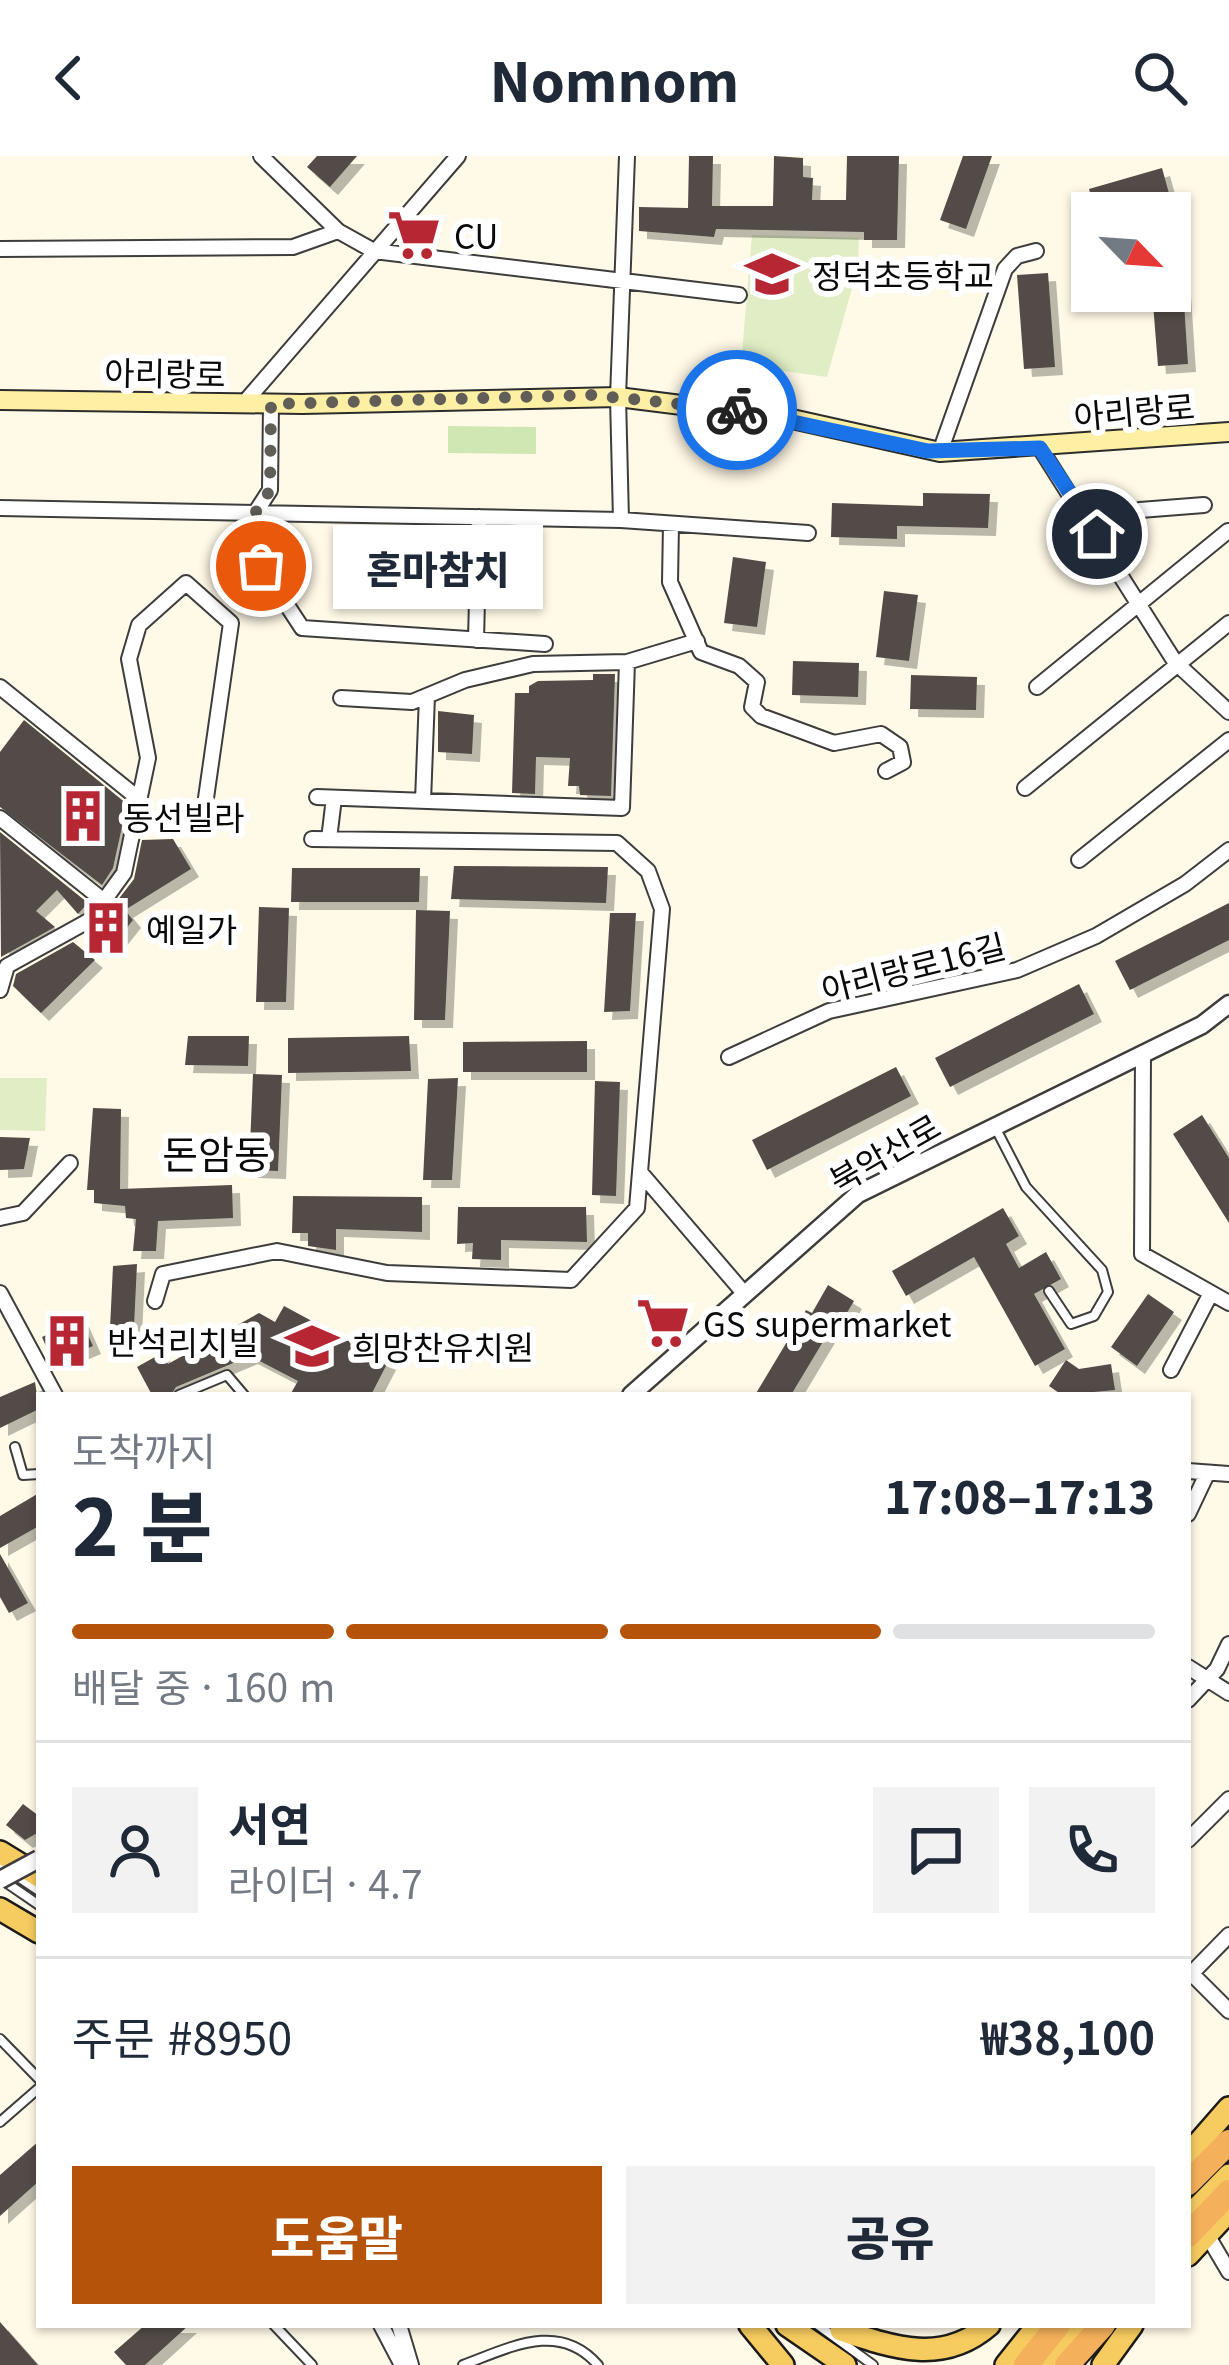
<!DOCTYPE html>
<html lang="ko">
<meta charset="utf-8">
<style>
body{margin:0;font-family:Georgia,"Noto Sans KR",serif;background:#f2f2f3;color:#1f2937;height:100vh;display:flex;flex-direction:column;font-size:45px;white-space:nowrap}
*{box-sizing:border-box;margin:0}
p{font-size:39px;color:#747a83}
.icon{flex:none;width:66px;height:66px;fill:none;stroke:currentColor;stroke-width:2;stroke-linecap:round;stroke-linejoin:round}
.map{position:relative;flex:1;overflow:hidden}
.side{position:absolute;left:36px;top:1236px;width:1155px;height:936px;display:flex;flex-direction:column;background:#fff;border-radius:0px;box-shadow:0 3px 9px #0004}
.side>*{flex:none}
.needle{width:78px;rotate:115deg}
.buttons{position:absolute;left:1071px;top:36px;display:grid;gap:24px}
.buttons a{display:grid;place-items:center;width:120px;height:120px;border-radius:0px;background:#fff;box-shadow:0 3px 9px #0004;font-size:60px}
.pin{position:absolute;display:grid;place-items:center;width:102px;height:102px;color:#fff;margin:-51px;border:6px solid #fff;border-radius:50%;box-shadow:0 3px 12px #0007}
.courier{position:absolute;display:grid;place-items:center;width:120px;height:120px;margin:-60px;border:9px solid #1a73e8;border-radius:50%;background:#fff;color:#222;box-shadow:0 3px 15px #0007}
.bubble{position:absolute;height:84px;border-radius:0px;background:#fff;box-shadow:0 3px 9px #0004;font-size:39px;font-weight:800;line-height:84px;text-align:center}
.head em{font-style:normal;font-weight:800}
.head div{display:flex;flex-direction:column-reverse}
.head{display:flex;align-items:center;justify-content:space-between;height:204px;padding:0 36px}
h1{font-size:78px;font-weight:800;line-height:90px}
.bar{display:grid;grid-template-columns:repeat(4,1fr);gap:18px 12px;align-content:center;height:144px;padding:0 36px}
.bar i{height:15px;border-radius:9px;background:#e0e1e3}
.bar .on{background:#b45309}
.bar p{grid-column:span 4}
.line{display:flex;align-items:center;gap:30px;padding:0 36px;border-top:3px solid #e0e1e3}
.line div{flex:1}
.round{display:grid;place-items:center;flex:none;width:126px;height:126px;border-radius:0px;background:#f2f2f3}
.primary-button{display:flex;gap:24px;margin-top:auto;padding:24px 36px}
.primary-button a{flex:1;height:138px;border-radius:0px;background:#b45309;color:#fff;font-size:48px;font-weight:800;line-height:138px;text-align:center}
.primary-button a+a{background:#f2f2f3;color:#1f2937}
header{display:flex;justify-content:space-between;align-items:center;height:156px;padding:0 36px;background:#fff;font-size:54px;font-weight:800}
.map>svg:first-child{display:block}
.green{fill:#d0e7b3}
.pitch{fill:#e1eec5}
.building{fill:#524b47;filter:url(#shadow)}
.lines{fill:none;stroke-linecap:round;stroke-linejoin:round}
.service-casing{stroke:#3d3d3d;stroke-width:12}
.minor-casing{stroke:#3d3d3d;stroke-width:18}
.tertiary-casing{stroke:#3d3d3d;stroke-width:21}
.secondary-casing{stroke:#2c2c2c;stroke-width:22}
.primary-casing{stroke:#1b1b1b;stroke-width:26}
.trunk-casing{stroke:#1b1b1b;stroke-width:28}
.service{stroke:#fff;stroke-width:8}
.minor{stroke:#fff;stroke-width:14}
.tertiary{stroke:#fff;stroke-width:16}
.secondary{stroke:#fdf0a4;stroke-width:18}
.primary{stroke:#f6cb60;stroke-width:21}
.trunk{stroke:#f4b05a;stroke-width:24}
.tertiary-bridge-casing{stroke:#3d3d3d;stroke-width:21;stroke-linecap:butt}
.tertiary-bridge{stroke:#fff;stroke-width:16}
.done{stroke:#605e57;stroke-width:12;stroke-dasharray:0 21.6}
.route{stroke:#1a73e8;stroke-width:15}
.labels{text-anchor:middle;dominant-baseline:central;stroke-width:12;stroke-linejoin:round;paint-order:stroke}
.poi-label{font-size:33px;fill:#0a0a0a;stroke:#fff;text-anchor:start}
.street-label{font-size:33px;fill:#0a0a0a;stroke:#fff}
.quarter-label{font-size:39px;fill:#0a0a0a;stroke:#fff}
</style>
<header><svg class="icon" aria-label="back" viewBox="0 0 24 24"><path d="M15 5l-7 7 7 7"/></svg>Nomnom<svg class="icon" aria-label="search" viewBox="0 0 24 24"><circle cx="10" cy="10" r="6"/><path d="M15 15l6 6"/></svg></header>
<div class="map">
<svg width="1229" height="2209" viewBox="0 0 1229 2209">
<defs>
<filter id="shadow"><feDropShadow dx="8" dy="8" stdDeviation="0" flood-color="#0004"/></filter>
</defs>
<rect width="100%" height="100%" fill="#fff9e7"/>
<path class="green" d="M448,270l88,1v27l-88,-1z"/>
<path class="pitch" d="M752,79l107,3 -1,29 -31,110 -86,-12z
M0,922h47l-2,53 -45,-1z"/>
<path class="building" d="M317,0h40l-27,31 -23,-20z
M689,0h24l-1,50h61l1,-50 29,2v19l10,1 -1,22h34l1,-44h52l-2,84h-33v-8l-148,-3 -2,8 -75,-6v-24l49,1z
M963,0h29l-26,73 -26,-9z
M1162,12l8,29 -74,16 -7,-24z
M1181,101l7,107 -30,2 -6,-75h18v-33z
M1048,117l7,94 -31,2 -7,-94z
M923,337l67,1 -2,34 -91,-2v13l-66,-2 1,-34 91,3z
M733,401l33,5 -9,65 -33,-4z
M884,435l34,4 -9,66 -33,-4z
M793,505l66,2 -1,34 -66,-2z
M593,518h22l-4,122 -31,-1 -1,-9h-11l2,-28 -34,-1 -1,37 -23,-1 3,-100h14v-7l9,-5 55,-1z
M911,519l66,2 -1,33 -66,-1z
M438,555l36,4 -2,39 -34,-2z
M24,564l103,84 -14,64 -11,17 -102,-78v-55z
M0,676l88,71 -10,11 -21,-24 -21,21 19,16 -54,30z
M173,683l18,30 -66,41 8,10 -23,29 -16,-18 40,-52 8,-39z
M454,710l154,1 -2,36 -155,-4z
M292,712h128l-1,34h-128z
M1229,747v37l-99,50 -15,-29z
M259,751l30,1 -3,94h-30z
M416,754l34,1 -5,109h-31z
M610,757h26l-6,98 -26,1z
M73,786l22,18 -54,53 -28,-27 3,-12z
M1079,828l15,30 -144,73 -15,-29z
M188,880h61l-1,30 -63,-1z
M409,880l2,35 -123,2v-35z
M587,885v31h-124v-30z
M896,911l15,29 -144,74 -15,-30z
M253,918l29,1 -4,96 -29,-1z
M458,922l-6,102h-29l5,-101z
M595,925l25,1 -4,114 -24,-1z
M93,952l28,1 -1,80 112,-4 1,33 -75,3 -2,30h-23l3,-32 -10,-1 -1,-12 -31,-3v-13h-7z
M1202,959l27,43v65l-56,-89z
M0,981l30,1 -6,31 -24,1z
M293,1040l129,1v35l-86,-3v21l-28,-4v-13h-16z
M458,1051h128l1,35 -86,-2v20l-29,-1 1,-16 -16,1z
M1003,1052l16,28 -13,8 13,24 27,-16 15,27 -27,15 31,55 -30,17 -61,-109 -68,39 -14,-25z
M137,1108l-3,63 -24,1 3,-62z
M828,1129l26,16 -19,32 -5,-3 -39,65h-36l51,-85 6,3z
M1148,1138l26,18 -37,54 -26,-19z
M284,1150l104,56 -17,33h-81l8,-14 -48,-25 -74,31 -5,8h-19l-15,-28 25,-14 6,11 91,-51 16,9z
M81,1163l12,27 -40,17 -11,-26z
M1066,1204l13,9 32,-5 4,26 -53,5 -13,-9z
M35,1226l4,27 -39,19v-31z
M39,1337v33l-39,22v-32z
M0,1398l28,49 -19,10 -9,-16z
M23,1648l16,12v16l-14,8 -19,-15z
M39,1985v40l-39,35v-41z
M0,2166l38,43h-38z
M145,2169h44l-44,40h-19l-12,-13z"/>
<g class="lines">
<g class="service-casing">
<path id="service" d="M995,971l31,60 76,83 6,22 -14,24 -23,8 -22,-33
M179,1239l48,-20 17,20
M15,1291l8,28 16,-1
M0,1709l39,26
M1,1723l38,26
M0,1883l39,40
M0,1966l39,-34
M274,2169l38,40
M818,2169l55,40
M463,2209c46,-17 96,-45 135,0"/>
</g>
<g class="minor-casing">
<path id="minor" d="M261,0l77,75 36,20 365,44
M0,93l293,-2 45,-16
M244,247l214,-247
M271,248l-1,86 -29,45 61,93 243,16
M1040,292l135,214 54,50
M940,296l65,-183 12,-13 19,-5
M0,352l621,12 187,13
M621,364l-3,-123 9,-241
M671,368l-1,58 31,70 38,14 18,16 -5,25 9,9 73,27 47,-9 19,13 3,15 -17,9
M1097,378l43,-24 64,-5
M476,484l3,-123
M0,531l139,112
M1037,531l191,-156
M341,542l71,4 53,-22 68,-16 94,-2 70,-21
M1025,632l204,-165
M317,641l305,11 5,-146
M423,645l4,-105
M0,662l104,83
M312,683l305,4 31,28 14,38 -22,263 103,120
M329,683l5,-41
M1079,704l150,-120
M0,834l7,-24 83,-46 34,-47 24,-115 -19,-99 10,-34 47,-42 45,40 -27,189
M1143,897l-1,201 87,49
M729,901l100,-46 188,-41 79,-34 89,-52 44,-34
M0,1062l23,-5 47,-50
M0,1137l55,102
M155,1145l8,-27 114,-23 110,22 184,7 66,-72 3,-36
M1171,1214l40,-77
M1188,1315l41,3
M1188,1358l18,-38
M1188,1511l41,26
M1188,1544l29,-31 12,-25
M1188,1684l41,-41
M1188,1814l41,41
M1188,1821l41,-42
M1206,2077l23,39
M381,2169l21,40
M399,2169l12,40"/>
</g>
<g class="tertiary-casing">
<path id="tertiary" d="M631,1239l227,-201 344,-169 27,-21"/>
</g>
<g class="secondary-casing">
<path id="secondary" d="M0,244l302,4 316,-7 174,22 148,33 289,-20"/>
</g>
<g class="primary-casing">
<path id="primary" d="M0,1696l39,24
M0,1753l39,23
M1188,1999l41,-47
M1188,2061l41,-42
M1188,2099l41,-44
M750,2169l33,40
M787,2169l58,40
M841,2174c53,18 102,35 148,-5
M1006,2209l32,-40
M1051,2209l34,-40
M1103,2209l29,-40"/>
</g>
<g class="trunk-casing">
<path id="trunk" d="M1188,2027l41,-41
M1188,2079l41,-43
M1026,2209l32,-40
M1067,2209l36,-40"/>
</g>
<use href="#service" class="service"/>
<use href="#minor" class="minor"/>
<use href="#tertiary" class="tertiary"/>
<use href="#secondary" class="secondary"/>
<use href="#primary" class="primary"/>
<use href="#trunk" class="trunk"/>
<g class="tertiary-bridge-casing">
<path id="tertiary-bridge" d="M0,1724l39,-21"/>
</g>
<use href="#tertiary-bridge" class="tertiary-bridge"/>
</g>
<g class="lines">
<path class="done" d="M261,410l-20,-31 29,-45 1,-86 321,-9 145,15"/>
<path class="route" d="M737,254l191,41 112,-3 57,86"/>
</g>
<defs>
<g id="supermarket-bare" transform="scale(4.14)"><path d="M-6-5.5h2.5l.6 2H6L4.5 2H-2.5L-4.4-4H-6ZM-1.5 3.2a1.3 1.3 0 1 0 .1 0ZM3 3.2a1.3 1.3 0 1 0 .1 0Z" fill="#b62633" stroke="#fff" stroke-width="2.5" paint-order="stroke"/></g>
<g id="school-bare" transform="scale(4.14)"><path d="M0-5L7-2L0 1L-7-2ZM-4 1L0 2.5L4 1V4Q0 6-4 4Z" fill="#b62633" stroke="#fff" stroke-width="2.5" paint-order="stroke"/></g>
<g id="building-bare" transform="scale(4.14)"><path d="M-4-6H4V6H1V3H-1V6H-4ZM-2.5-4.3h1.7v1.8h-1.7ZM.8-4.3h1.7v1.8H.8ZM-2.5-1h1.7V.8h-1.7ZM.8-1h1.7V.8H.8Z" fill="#b62633" stroke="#fff" stroke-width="2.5" paint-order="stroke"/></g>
</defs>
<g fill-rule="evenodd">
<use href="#supermarket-bare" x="414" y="79"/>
<use href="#school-bare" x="772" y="118"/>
<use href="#building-bare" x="83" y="660"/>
<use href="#building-bare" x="106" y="772"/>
<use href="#supermarket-bare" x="663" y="1167"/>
<use href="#building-bare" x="67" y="1185"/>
<use href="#school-bare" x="312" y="1190"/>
</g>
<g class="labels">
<g class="poi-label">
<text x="454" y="79">CU</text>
<text x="812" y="118">정덕초등학교</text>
<text x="123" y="660">동선빌라</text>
<text x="146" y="772">예일가</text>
<text x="703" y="1167">GS supermarket</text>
<text x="107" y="1185">반석리치빌</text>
<text x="352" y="1190">희망찬유치원</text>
</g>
<g class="street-label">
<text transform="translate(165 216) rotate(1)">아리랑로</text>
<text transform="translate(1134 254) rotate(-5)">아리랑로</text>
<text transform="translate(913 810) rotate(-14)">아리랑로16길</text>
<text transform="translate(884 996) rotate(-30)">북악산로</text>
</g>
<g class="quarter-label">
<text x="216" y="996">돈암동</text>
</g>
</g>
</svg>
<div class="buttons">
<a><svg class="needle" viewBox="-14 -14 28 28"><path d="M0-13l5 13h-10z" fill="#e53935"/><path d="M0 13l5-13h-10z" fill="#747a83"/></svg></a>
</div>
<div class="pin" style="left:261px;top:410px;background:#ea580c"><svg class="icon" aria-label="bag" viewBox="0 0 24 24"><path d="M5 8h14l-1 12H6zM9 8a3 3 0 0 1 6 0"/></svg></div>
<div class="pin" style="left:1097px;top:378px;background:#1f2937"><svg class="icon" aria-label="home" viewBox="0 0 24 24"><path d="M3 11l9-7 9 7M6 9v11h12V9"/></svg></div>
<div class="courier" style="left:737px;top:254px"><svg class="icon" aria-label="bike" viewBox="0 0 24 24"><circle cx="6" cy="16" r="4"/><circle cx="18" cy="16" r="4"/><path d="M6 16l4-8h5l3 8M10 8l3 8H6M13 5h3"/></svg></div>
<div class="bubble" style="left:333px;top:369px;width:210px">혼마참치</div>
<section class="side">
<div class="head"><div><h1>2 분</h1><p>도착까지</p></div><em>17:08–17:13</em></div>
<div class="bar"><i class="on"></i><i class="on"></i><i class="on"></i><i></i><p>배달 중 · 160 m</p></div>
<div class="line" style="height:216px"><a class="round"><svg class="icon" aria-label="person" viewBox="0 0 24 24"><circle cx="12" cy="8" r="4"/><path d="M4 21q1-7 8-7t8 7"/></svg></a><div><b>서연</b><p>라이더 · 4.7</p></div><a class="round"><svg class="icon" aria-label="chat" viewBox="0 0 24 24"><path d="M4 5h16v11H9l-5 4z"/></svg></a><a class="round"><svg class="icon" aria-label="phone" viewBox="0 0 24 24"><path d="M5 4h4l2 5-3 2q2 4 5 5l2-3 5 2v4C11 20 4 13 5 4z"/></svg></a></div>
<div class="line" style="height:156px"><div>주문 #8950</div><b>₩38,100</b></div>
<div class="primary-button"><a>도움말</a><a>공유</a></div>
</section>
</div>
